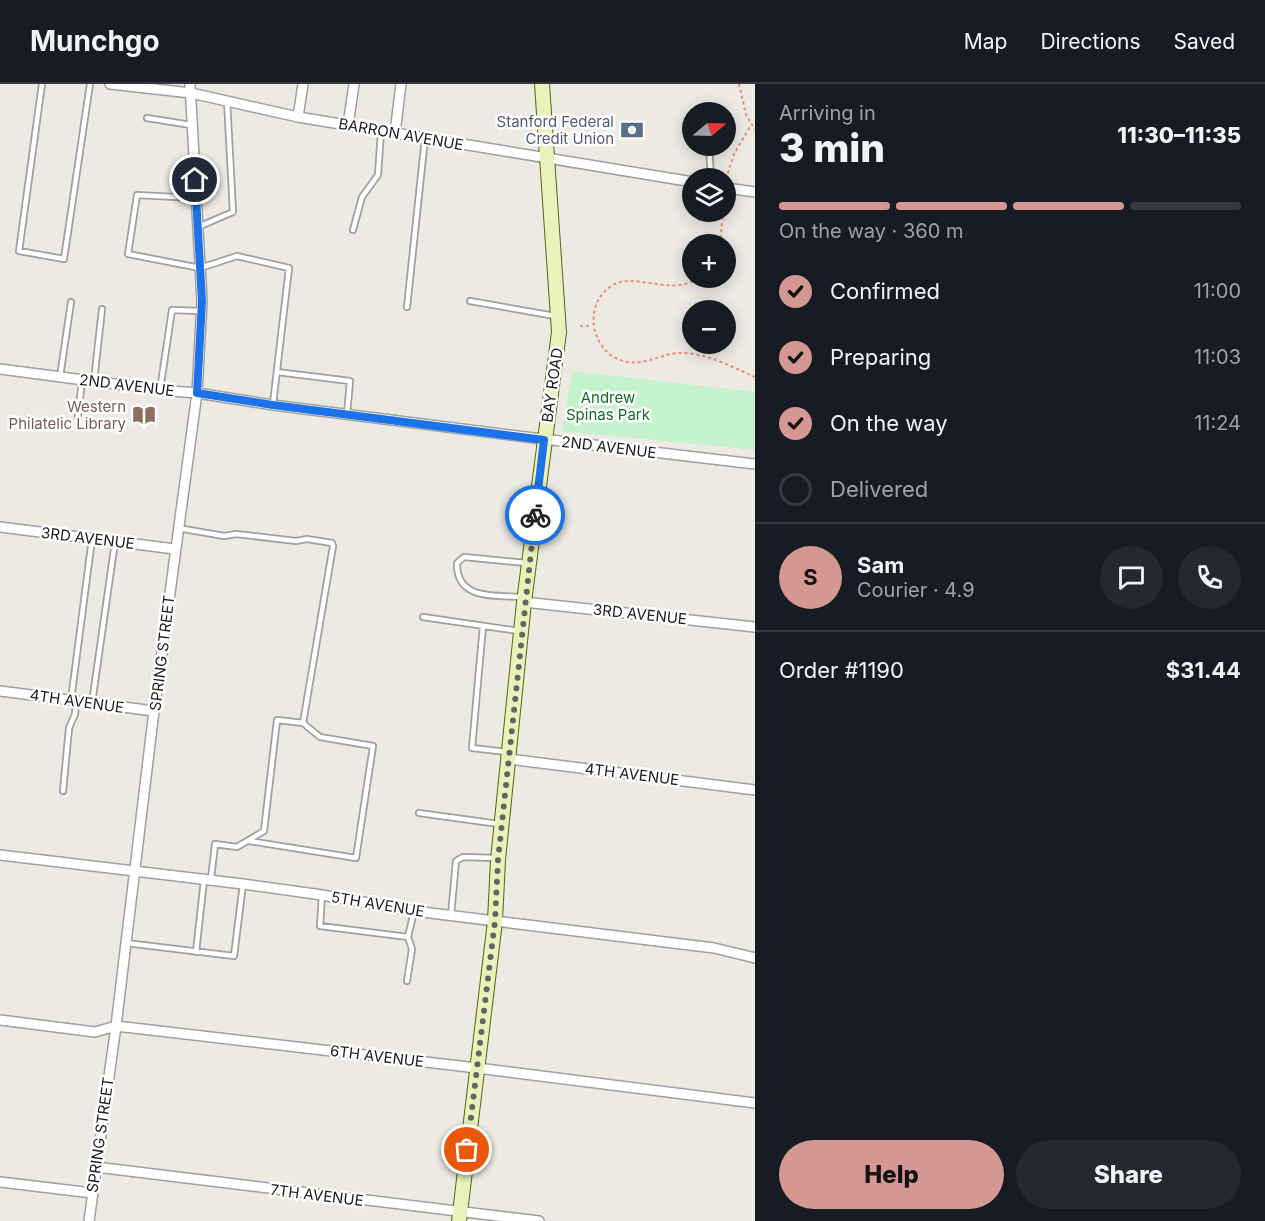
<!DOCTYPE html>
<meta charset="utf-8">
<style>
body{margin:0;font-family:Inter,sans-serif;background:#242831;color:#f1f3f6;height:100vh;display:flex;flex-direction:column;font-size:22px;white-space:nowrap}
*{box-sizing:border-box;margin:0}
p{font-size:20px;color:#9ea1a6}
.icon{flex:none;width:33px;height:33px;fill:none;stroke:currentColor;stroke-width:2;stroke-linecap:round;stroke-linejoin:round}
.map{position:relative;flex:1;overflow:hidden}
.panel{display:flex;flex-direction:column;background:#171b24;width:510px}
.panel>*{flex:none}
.needle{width:39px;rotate:71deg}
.controls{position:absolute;left:682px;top:18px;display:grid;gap:12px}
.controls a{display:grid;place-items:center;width:54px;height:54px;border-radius:50%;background:#171b24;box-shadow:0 3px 15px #0003;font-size:30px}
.pin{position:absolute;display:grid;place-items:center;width:51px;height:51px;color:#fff;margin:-26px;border:3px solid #fff;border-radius:50%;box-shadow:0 2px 6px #0007}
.courier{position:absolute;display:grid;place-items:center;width:60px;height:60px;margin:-30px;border:4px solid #1a73e8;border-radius:50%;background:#fff;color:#222;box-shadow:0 2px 8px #0007}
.head em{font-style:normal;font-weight:800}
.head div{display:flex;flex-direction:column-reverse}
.head{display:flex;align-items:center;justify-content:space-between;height:102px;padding:0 24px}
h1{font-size:39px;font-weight:800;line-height:45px}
.bar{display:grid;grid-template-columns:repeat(4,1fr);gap:9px 6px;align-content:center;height:72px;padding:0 24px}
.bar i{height:8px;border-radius:4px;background:#363941}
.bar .current{background:#d59791}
.bar p{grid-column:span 4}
.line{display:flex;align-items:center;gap:15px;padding:0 24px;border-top:2px solid #363941}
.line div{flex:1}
.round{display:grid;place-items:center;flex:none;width:63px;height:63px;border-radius:32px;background:#242831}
ol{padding:0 24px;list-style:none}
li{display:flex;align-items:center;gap:18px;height:66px}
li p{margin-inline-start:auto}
li .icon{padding:6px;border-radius:50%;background:#d59791;color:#111;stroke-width:4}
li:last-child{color:#9ea1a6}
li i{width:33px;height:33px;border:3px solid #363941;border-radius:50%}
.cta{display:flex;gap:12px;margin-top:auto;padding:12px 24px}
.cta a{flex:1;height:69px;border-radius:36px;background:#d59791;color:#111;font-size:24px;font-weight:800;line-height:69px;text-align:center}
.cta a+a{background:#242831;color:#f1f3f6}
header{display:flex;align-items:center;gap:36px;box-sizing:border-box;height:84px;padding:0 30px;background:#171b24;border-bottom:2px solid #363941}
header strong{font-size:28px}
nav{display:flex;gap:33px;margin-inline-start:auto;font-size:21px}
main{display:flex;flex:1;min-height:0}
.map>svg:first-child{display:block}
.park{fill:#c3f2cc}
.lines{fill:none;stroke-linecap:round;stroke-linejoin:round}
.lane-casing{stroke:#a0a0a0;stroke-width:8}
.street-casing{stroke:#a0a0a0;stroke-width:12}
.secondary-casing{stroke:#536610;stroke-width:16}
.path{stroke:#ea8f76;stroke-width:2;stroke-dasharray:3 3;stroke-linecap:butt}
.lane{stroke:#fff;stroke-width:4.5}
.street{stroke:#fff;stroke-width:9}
.secondary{stroke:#e9f2bb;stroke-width:14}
.done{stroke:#656462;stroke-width:6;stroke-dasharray:0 10.8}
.route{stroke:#1a73e8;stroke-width:8}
.labels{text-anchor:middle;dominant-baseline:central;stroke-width:5;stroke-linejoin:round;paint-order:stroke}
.service-label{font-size:15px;fill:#4e5e75;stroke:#fff;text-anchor:end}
.street-label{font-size:15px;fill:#1c1c1c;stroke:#fff}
.park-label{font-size:15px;fill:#176d28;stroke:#fff}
.education-label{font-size:15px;fill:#785e54;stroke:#fff;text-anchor:end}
</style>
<header>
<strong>Munchgo</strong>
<nav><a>Map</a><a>Directions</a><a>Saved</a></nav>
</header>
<main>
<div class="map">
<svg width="755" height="1137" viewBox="0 0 755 1137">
<rect width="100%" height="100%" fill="#eceae3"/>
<path class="park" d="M572,287l183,21v58l-193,-19z"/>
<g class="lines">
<g class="lane-casing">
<path id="lane" d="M42,0l-23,167 45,8 26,-175
M147,34l44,7
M709,62l2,32
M195,114l-58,-3 -9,59 72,14 37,-12 52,12 -16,136
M198,143l35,-15 -6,-112
M353,146l9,-33 16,-22 3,-44
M470,217l85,15
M407,223l18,-169
M277,288l73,9 -3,33
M60,293l11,-75
M94,297l8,-72
M160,306l12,-80 29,1
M78,332l4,-36
M178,444l46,8 12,-2 60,7 11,-2 25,4 1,3 -30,177 -26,-3 -13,111 -27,16 -22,-3 -4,35
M523,513c-27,-2 -67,4 -66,-34l7,-6 62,6
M423,533l96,14
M483,542l-11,122 35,4
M71,616l21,-161
M92,619l23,-161
M63,707l6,-63 6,-14 1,-13
M419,729l80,11
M249,757l107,17 17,-112 -53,-9 -17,-14
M322,811l-2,31 88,11
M451,831l5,-54 7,-4 32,1
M126,859l108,13 9,-72
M196,868l8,-72
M407,897l5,-32 -4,-12 6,-26"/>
</g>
<g class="street-casing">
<path id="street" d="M110,0l81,9 107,24 395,65
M298,33l5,-33
M348,41l6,-41
M395,49l6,-49
M726,104l29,4
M0,285l160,21 37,3 76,12 253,32 229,27
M0,443l175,22
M524,518l231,25
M0,607l154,20
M509,675l246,31
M0,771l243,29 79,11 92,16 300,37 41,10
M0,936l95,12 21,-6 361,42 278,35
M96,1083l443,54
M0,1098l92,11
M89,1137l27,-195 38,-315 43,-318 5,-92 -12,-217"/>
</g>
<g class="secondary-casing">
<path id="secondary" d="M459,1137l36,-300 3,-61 26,-258 35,-270 -17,-248"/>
</g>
<path class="path" d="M739,0l7,31 9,15
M726,95l8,-25 17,-29
M720,160l3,-32
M698,194c-26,19 -62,-6 -85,7 -31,18 -23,66 10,76 21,6 38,-8 58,-8 26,0 51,14 74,24
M580,242h12"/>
<use href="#lane" class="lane"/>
<use href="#street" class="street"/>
<use href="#secondary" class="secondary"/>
</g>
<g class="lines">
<path class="done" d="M467,1066l28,-229 3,-61 37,-345"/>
<path class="route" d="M195,96l7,121 -5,92 76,12 271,35 -9,75"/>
</g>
<defs>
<g id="bank-bare" transform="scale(1.8)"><path d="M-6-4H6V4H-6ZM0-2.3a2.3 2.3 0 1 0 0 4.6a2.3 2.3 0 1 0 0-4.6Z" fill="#5c6f8a" stroke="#fff" stroke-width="2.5" paint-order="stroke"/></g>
<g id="library-bare" transform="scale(1.8)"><path d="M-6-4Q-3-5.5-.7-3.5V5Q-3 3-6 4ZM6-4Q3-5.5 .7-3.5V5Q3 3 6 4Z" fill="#8d6e63" stroke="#fff" stroke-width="2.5" paint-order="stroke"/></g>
</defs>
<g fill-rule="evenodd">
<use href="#bank-bare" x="632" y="46"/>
<use href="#library-bare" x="144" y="331"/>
</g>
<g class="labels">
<g class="service-label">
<text x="614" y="37">Stanford Federal<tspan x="614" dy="17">Credit Union</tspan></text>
</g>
<g class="street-label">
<text transform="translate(401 50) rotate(10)">BARRON AVENUE</text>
<text transform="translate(127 301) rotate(7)">2ND AVENUE</text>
<text transform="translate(552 301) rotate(-82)">BAY ROAD</text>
<text transform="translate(609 363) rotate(7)">2ND AVENUE</text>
<text transform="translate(88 454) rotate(7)">3RD AVENUE</text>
<text transform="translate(640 530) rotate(6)">3RD AVENUE</text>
<text transform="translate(162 569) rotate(-83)">SPRING STREET</text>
<text transform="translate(77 617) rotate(8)">4TH AVENUE</text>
<text transform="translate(632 690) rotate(7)">4TH AVENUE</text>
<text transform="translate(378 820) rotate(9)">5TH AVENUE</text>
<text transform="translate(377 972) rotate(7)">6TH AVENUE</text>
<text transform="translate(100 1051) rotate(-82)">SPRING STREET</text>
<text transform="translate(317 1111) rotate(7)">7TH AVENUE</text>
</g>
<g class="park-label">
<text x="608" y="313">Andrew<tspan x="608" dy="17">Spinas Park</tspan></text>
</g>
<g class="education-label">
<text x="126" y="322">Western<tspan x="126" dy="17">Philatelic Library</tspan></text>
</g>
</g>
</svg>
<div class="controls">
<a><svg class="needle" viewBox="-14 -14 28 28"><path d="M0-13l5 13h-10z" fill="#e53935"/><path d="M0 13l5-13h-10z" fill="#9ea1a6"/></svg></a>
<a><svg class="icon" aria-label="layers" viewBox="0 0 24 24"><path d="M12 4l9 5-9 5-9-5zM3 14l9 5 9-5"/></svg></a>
<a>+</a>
<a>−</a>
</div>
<div class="pin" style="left:467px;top:1066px;background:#ea580c"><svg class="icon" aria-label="bag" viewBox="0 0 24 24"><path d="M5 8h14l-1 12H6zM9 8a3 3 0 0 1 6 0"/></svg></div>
<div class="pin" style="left:195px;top:96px;background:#1f2937"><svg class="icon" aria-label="home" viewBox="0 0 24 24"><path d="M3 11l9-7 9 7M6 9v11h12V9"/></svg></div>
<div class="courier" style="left:535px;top:431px"><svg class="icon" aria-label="bike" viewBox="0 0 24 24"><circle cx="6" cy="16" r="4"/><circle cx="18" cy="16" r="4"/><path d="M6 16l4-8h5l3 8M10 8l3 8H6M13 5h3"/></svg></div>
</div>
<section class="panel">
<div class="head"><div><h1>3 min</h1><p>Arriving in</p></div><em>11:30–11:35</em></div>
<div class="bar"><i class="current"></i><i class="current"></i><i class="current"></i><i></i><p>On the way · 360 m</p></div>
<ol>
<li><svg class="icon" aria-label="check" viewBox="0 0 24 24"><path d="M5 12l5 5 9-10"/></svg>Confirmed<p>11:00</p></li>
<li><svg class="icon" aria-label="check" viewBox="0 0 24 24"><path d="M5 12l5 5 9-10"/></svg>Preparing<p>11:03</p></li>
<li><svg class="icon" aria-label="check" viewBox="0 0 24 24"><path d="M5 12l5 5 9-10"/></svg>On the way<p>11:24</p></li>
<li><i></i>Delivered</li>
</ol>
<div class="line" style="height:108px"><b class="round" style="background:#d59791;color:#111">S</b><div><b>Sam</b><p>Courier · 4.9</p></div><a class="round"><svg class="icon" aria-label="chat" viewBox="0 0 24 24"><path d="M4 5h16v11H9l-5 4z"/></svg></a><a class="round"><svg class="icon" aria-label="phone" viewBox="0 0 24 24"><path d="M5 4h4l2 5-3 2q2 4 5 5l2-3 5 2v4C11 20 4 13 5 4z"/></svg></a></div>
<div class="line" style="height:78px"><div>Order #1190</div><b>$31.44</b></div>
<div class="cta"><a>Help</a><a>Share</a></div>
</section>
</main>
